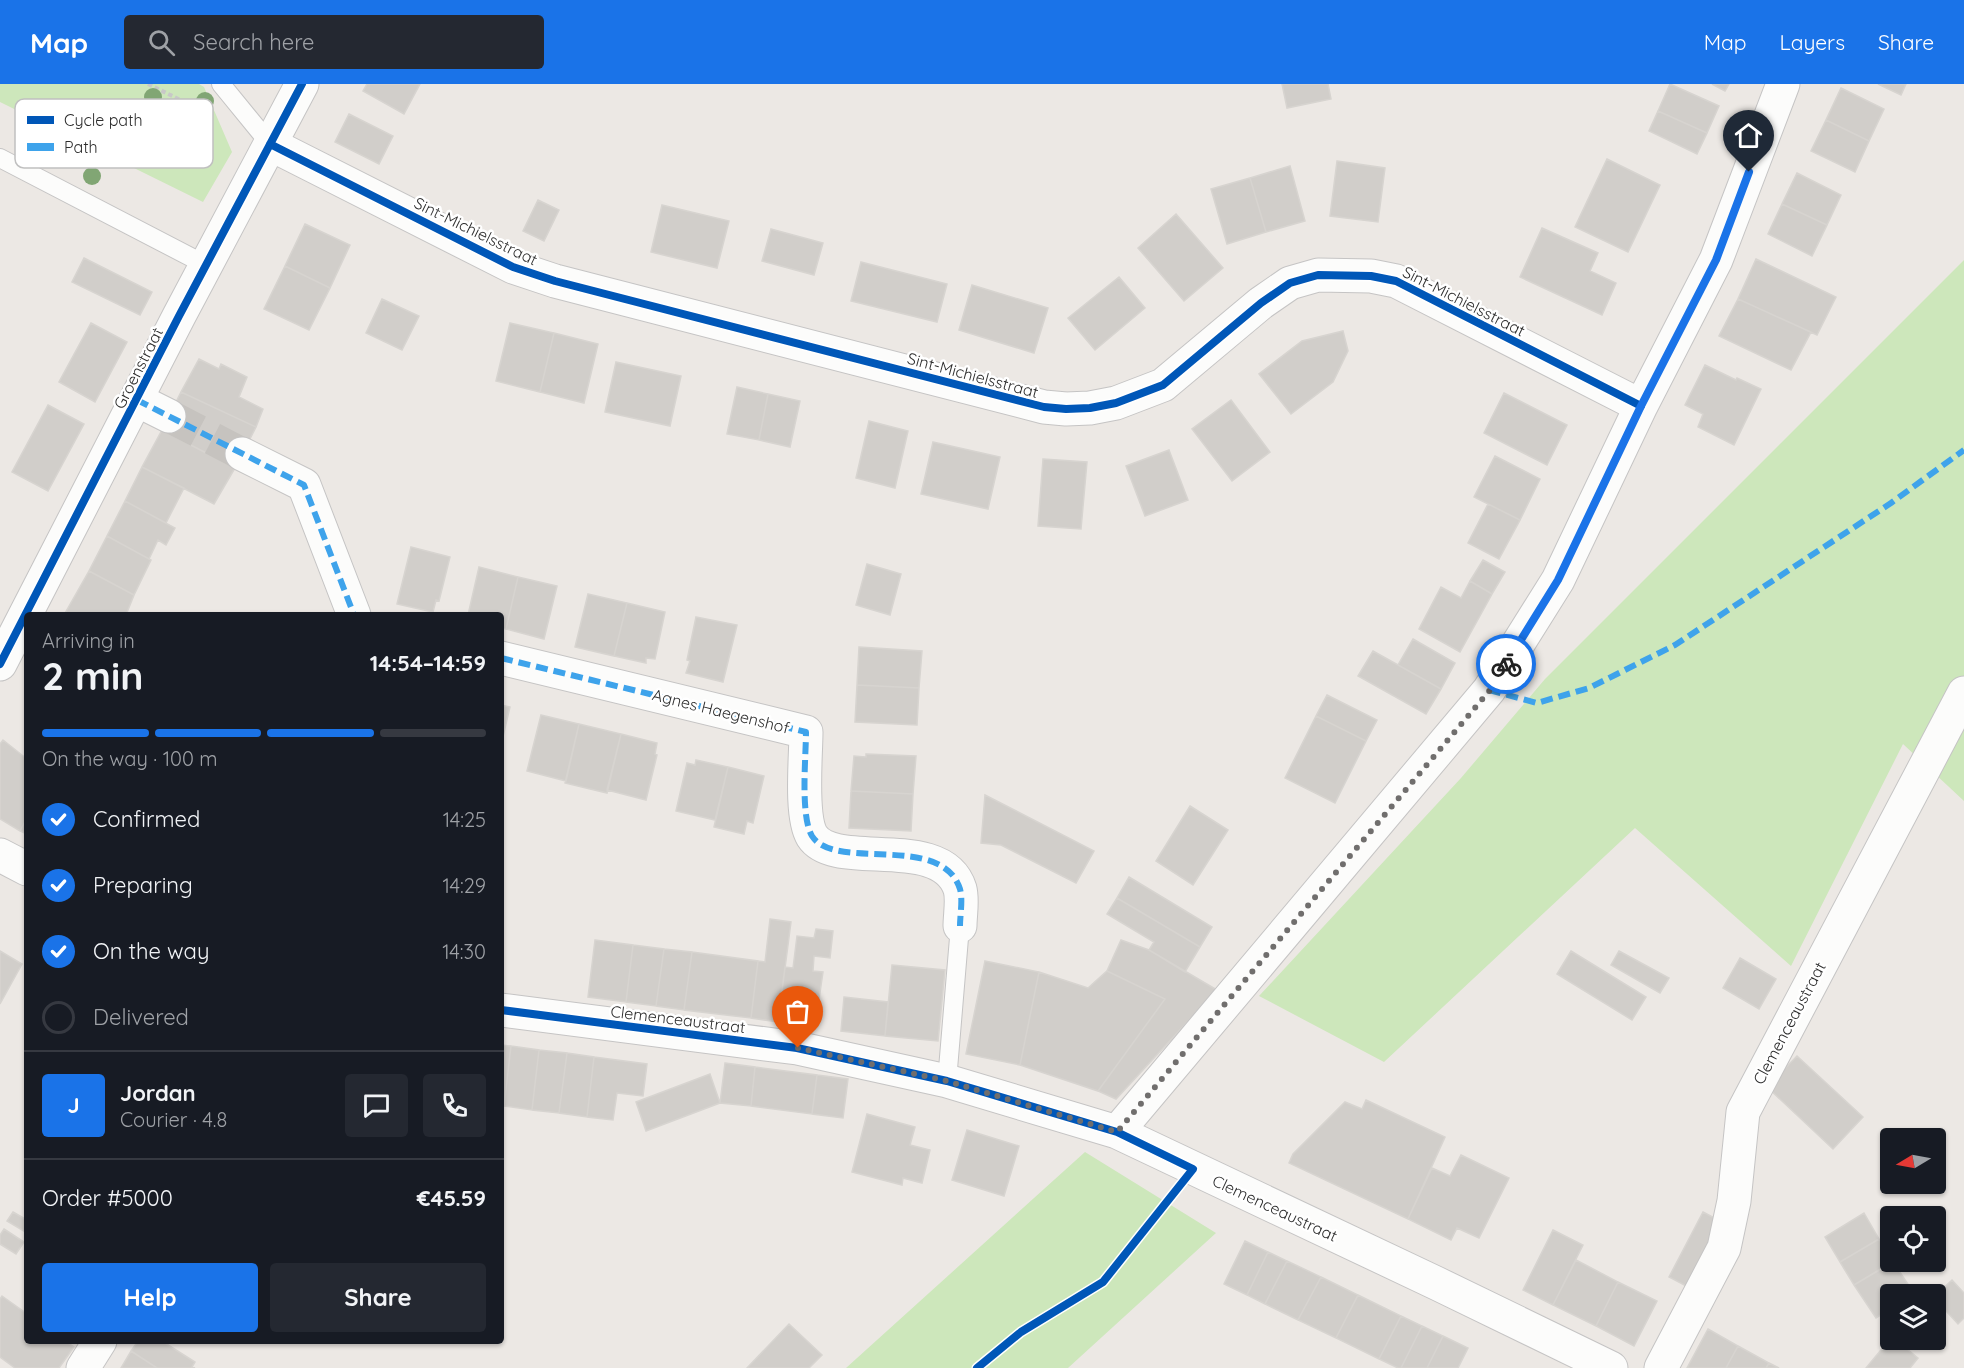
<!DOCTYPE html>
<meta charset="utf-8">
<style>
body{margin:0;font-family:Quicksand,sans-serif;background:#242831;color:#f1f3f6;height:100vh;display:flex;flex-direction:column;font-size:22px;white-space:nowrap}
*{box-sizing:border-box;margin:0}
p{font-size:20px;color:#9ea1a6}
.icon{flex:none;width:33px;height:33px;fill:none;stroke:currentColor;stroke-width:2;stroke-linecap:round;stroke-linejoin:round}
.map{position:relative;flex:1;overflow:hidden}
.side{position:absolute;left:24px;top:528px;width:480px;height:732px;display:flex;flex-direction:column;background:#171b24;border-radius:6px;box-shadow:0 2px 4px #0004}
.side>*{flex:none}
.needle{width:39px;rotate:260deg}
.tools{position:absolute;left:1880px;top:1044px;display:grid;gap:12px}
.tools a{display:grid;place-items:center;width:66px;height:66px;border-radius:6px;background:#171b24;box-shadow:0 2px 4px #0004;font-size:30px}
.pin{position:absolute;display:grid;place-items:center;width:51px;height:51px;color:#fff;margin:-62px -26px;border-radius:50% 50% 50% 0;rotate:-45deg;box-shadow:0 0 6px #0007}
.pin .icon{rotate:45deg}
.courier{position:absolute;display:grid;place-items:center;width:60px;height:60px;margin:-30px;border:4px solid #1a73e8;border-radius:50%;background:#fff;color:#222;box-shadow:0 2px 8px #0007}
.summary em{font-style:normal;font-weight:700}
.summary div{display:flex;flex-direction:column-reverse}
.summary{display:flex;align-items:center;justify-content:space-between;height:102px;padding:0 18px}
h1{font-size:39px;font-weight:700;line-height:45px}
.bar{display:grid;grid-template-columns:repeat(4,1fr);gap:9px 6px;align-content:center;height:72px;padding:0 18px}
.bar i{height:8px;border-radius:4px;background:#363941}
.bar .selected{background:#1a73e8}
.bar p{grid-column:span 4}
.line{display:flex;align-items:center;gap:15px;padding:0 18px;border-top:2px solid #363941}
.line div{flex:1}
.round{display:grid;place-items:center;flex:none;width:63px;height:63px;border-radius:6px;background:#242831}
ol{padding:0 18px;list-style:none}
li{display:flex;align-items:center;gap:18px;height:66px}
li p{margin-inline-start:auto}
li .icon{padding:6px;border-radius:50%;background:#1a73e8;color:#fff;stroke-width:4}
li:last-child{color:#9ea1a6}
li i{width:33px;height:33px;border:3px solid #363941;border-radius:50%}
.action{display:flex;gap:12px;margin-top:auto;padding:12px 18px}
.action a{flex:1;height:69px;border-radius:6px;background:#1a73e8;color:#fff;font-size:24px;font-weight:700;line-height:69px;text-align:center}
.action a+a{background:#242831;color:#f1f3f6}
header{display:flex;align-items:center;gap:36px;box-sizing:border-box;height:84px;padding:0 30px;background:#1a73e8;color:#fff}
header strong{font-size:28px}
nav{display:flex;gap:33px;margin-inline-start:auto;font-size:21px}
.search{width:420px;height:54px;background:#242831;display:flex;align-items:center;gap:15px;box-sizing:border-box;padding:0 21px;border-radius:6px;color:#9ea1a6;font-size:22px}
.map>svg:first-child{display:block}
.green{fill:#cde7bb}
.building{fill:#d1ceca;stroke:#d7d4d0;stroke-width:1.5}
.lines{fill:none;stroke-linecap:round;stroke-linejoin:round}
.minor-tunnel{stroke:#c6c3bf;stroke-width:33;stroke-dasharray:33 16;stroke-linecap:butt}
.service-casing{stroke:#c5c4c4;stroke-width:20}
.minor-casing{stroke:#c5c4c4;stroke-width:35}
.path{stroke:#c8c8c8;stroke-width:4;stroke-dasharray:4.5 3;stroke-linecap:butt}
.service{stroke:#fcfcfb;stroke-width:18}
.minor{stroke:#fcfcfb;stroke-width:33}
.quiet{stroke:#3ea3eb;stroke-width:6;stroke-dasharray:12 6;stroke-linecap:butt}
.cycleway-casing{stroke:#fff;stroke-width:11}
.cycleway{stroke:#0057b8;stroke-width:8}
.tree{fill:#81a674}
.done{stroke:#706e6d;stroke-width:6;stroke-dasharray:0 10.8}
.route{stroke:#1a73e8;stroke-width:8}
.labels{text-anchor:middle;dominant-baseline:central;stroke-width:5;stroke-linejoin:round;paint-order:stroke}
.street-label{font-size:16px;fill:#2d2d2d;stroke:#fff}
.key{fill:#fff;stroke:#c0c0c0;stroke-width:1.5}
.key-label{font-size:16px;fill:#2d2d2d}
</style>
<header>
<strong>Map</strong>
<div class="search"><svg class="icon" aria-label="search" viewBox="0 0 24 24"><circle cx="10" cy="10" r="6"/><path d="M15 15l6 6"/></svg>Search here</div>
<nav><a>Map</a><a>Layers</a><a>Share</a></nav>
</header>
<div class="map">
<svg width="1964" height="1284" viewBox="0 0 1964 1284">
<rect width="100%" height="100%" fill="#ece8e4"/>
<path class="green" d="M0,0h199l5,3 28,65 -29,50 -203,-100z
M1964,176v541l-61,-57 -112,222 -156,-138 -251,234 -125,-66 202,-218 84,-99z
M1085,1068l131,81 -148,135h-222z"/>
<path class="building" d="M367,0h53l-16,30 -41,-23z
M1282,0h46l3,15 -44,9z
M1670,0l49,22 -12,27 -49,-22z
M1712,0h17l-4,7z
M1878,0h28l-5,11z
M1841,4l43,21 -15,32 -43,-21z
M1658,27l49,22 -10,21 -48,-23z
M349,30l44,22 -14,28 -44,-22z
M1826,36l43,21 -14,31 -44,-21z
M1607,75l53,26 -32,67 -53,-25z
M1337,77l48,7 -7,54 -48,-6z
M1290,82l15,55 -39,11 -16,-54z
M1797,89l44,22 -14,30 -45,-21z
M1250,94l16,54 -39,12 -16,-55z
M538,116l21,10 -15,31 -21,-10z
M1782,120l45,21 -15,31 -44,-22z
M662,121l67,16 -12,47 -66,-16z
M1176,130l47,54 -39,33 -46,-53z
M305,140l45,21 -20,43 -45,-22z
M1542,144l56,25 -8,18 26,12 -14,32 -82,-38z
M771,145l52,14 -9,32 -52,-14z
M84,174l68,34 -12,23 -68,-33z
M1756,175l80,38 -19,38 -79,-36z
M861,178l86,22 -10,38 -86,-21z
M285,182l45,22 -21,42 -45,-21z
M1119,193l26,31 -50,42 -27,-32z
M972,201l76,23 -14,45 -75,-23z
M382,215l37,17 -17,34 -36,-17z
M1738,215l73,33 -20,38 -72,-34z
M91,239l36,19 -32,60 -36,-20z
M510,239l44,10 -14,59 -44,-11z
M1343,247l5,20 -15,31 -42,32 -32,-40 43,-33z
M554,249l44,11 -14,59 -44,-11z
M199,275l20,10 2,-5 26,13 -8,20 24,12 -7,18 -75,-35z
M616,278l65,14 -11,50 -65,-14z
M1705,281l31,15 1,-2 24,11 -27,56 -36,-18 5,-13 -18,-9z
M737,303l31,7 -9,46 -32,-6z
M181,308l75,35 -21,41 -73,-38z
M1504,309l63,32 -20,40 -63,-32z
M768,310l32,7 -10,46 -31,-7z
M1231,316l39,52 -38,29 -40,-52z
M48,321l36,19 -36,67 -36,-19z
M869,337l39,10 -13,57 -39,-10z
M162,346l73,38 -21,36 -72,-37z
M933,358l67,15 -12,52 -67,-15z
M1169,366l19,50 -43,16 -19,-50z
M1495,372l45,23 -20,41 -46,-23z
M1043,375l44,3 -6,67 -43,-3z
M142,383l42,21 -18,35 -41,-22z
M125,417l50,27 -9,17 -8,-5 -9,19 -42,-23z
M1488,420l32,16 -21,39 -31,-16z
M107,452l44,24 -17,35 -45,-24z
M411,463l39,10 -11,44 -3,-1 -3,12 -36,-8z
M1483,476l22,12 -13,22 -22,-13z
M867,480l34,10 -11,41 -34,-10z
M479,483l39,10 -12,52 -5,-1v-13h-33z
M89,487l45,24 -8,20h-62z
M518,493l39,9 -13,53 -38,-10z
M1470,497l22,13 -32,58 -41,-23 22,-42 20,11z
M588,510l39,9 -13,53 -39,-9z
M627,519l38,9 -10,47 -9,-1v5l-32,-7z
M696,533l41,8 -14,57 -37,-9 4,-12 -3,-1z
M1413,555l42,24 -14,26 -43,-24z
M859,563l63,4 -3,37 -62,-3z
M1373,567l68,38 -15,25 -68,-38z
M857,601l62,3 -2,37 -62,-3z
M1327,611l50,25 -11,21 -50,-25z
M501,621l9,2 -9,38z
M541,631l38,9 -13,57 -39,-10z
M1316,632l50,25 -31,62 -50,-25z
M579,640l42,10 -14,59 -42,-10z
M621,650l36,9 -2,11 2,1 -11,45 -39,-10z
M3,656l24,19v59l-7,13 -20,-12v-75z
M866,670l50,2 -3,38 -62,-3 3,-35 12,1z
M696,676l32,7 -13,53 -39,-9 11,-48 8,2z
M728,683l36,9 -11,47 -6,-2 -3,13 -30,-7z
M851,707l62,3 -2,37 -62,-3z
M985,711l109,56 -18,32 -75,-38 -20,-2z
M1190,722l38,24 -35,55 -37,-24z
M27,734v16l-7,-3z
M1129,793l83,50 -12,20 -83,-49z
M1117,814l83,49 -15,25 -36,-22 5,-8 -47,-28z
M770,835l21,3 -13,100 -27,-4 7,-57 7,1z
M816,845l17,2 -3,27 -16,-2 -1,15 10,1 -8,55 -37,-5 7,-55 8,1 4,-32 17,2z
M595,856l38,5 -7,57 -38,-5z
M1121,856l28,10 68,40 -101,109 -18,-8 67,-92 -58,-28z
M633,861l31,4 -8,57 -30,-4z
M664,865l28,3 -8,58 -28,-4z
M0,867l22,13 -22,40z
M1571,867l75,46 -14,23 -75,-46z
M1619,867l50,27 -9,15 -49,-28z
M692,868l66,9 -7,57 -67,-8z
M1740,874l36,21 -17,30 -36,-21z
M985,877l54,11 -19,93 -54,-11z
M892,881l53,5 -7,71 -53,-5z
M1107,887l58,28 -67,92 -78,-26 19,-93 49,16z
M844,913l44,5 -3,34 -44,-5z
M501,961l10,1 -7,60h-3z
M511,962l28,4 -7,60 -28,-4z
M539,966l28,3 -8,60 -27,-3z
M567,969l27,4 -7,60 -28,-4z
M1797,972l66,61 -30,32 -66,-62z
M594,973l53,7 -4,32 -26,-3 -4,27 -26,-3z
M725,979l30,4 -4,39 -31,-3z
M755,983l62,8 -5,39 -61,-8z
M710,990l10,29 -74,28 -10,-29z
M817,991l31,4 -5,39 -31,-4z
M1366,1016l79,37 -37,82 -119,-56 4,-9 52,-52 17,7z
M867,1030l48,13 -5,18 20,5 -8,33 -19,-5 -1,7 -50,-13z
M967,1046l52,16 -15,50 -52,-16z
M1461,1071l48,23 -30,60 -22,-10 -6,12 -43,-21 24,-51 18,8z
M13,1128l14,8v13l-20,-12z
M1703,1128l21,11 -34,65 -21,-11z
M1864,1129l15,26 -39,23 -15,-25z
M4,1145l20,13 -8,12 -16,-10v-9z
M1553,1146l30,15 -30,60 -30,-15z
M1879,1155l11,17v6h2l-38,23 -14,-23z
M1245,1157l23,11 -21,43 -23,-11z
M1268,1168l19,9 -22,43 -18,-9z
M1576,1176l42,22 -22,44 -43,-21z
M1287,1177l34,16 -23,43 -33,-16z
M1893,1178l21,31 -24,1v15l-14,9 -22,-33z
M1321,1193l37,18 -22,43 -38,-18z
M1952,1196l12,13v25l-6,6 -23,-25v-3z
M1618,1198l39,19 -23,45 -38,-20z
M1358,1211l43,21 -22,43 -43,-21z
M2,1212l25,18v27h38l9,6 -15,21h-44l-15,-11v-58z
M1401,1232l21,10 -21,42h-3l-19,-9z
M789,1240l33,31 -13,13h-62z
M1422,1242l21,10 -16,32h-26z
M1708,1245l30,17 -12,22h-39z
M1443,1252l25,12 -10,20h-31z
M1890,1255l6,1 22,18 -8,10h-44z
M138,1257h24l33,21 -3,5 3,1h-38l-26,-17z
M1738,1262l31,17 -3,5h-40z
M131,1267l26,17h-36z
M1769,1279l10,5h-13z"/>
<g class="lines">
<path class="minor-tunnel" d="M169,332l73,38"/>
<g class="service-casing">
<path id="service" d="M221,0l49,60
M0,74l206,107
M947,997l13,-155"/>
</g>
<g class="minor-casing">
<path id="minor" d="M270,60l243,123 42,14 489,126 22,2 24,-1 26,-5 47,-18 98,-82 29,-20 28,-8 53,1 25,5 245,125
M137,316l32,16
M242,370l62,31 50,130
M501,574l305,74c0,24 -6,84 6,104 23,36 130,-4 148,53 3,11 0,26 0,37
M0,580l179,-348 123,-232
M0,771l27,14
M501,926l296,38 150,33 170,51 319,151 175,85
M1117,1048l372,-442 69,-110 83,-174 75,-146 67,-176
M83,1284l17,-27
M1661,1284l63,-120 10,-47 9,-89 221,-419"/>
</g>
<path class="path" d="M148,0l59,29"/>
<use href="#service" class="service"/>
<use href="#minor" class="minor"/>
<path class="quiet" d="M137,316l167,85 50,130
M501,574l305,74c0,24 -6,84 6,104 23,36 130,-4 148,53 3,11 0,26 0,37
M1489,606l48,13 52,-15 86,-43 216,-142 73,-53"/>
<g class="cycleway-casing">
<path id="cycleway" d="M270,60l243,123 42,14 489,126 22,2 24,-1 26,-5 47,-18 98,-82 29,-20 28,-8 53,1 25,5 245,125
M0,580l179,-348 123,-232
M501,926l296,38 150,33 170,51 76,37 -90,113 -82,50 -44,36"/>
</g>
<use href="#cycleway" class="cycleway"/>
</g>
<g class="tree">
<circle cx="153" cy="13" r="9"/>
<circle cx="205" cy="17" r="9"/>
<circle cx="92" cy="92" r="9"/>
</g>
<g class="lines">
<path class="done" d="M798,964l149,33 170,51 373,-442 16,-26"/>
<path class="route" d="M1506,580l52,-84 83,-174 75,-146 33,-88"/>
</g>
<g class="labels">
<g class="street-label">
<text transform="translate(476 147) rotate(26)">Sint-Michielsstraat</text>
<text transform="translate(1464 217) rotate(27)">Sint-Michielsstraat</text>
<text transform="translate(138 284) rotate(-63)">Groenstraat</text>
<text transform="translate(973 291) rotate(15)">Sint-Michielsstraat</text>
<text transform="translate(721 627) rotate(14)">Agnes Haegenshof</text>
<text transform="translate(678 935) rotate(7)">Clemenceaustraat</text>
<text transform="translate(1789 939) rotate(-62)">Clemenceaustraat</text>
<text transform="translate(1275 1124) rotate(25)">Clemenceaustraat</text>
</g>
</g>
<rect x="15" y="15" width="198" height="69" rx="9" class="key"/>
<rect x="27" y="32" width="27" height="8" fill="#0057b8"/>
<rect x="27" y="59" width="27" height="8" fill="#3ea3eb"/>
<g class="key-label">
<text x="64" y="42">Cycle path</text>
<text x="64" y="69">Path</text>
</g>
</svg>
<div class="tools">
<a><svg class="needle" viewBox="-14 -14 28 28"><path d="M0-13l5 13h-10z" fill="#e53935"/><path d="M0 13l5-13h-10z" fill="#9ea1a6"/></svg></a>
<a><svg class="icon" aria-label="locate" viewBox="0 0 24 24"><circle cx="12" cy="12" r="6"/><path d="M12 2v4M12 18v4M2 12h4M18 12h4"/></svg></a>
<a><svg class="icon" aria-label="layers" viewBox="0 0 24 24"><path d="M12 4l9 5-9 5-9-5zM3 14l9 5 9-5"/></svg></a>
</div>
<div class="pin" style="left:798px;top:964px;background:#ea580c"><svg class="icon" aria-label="bag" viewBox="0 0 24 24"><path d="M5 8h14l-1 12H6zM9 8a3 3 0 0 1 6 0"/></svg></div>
<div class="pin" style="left:1749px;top:88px;background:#1f2937"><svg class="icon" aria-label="home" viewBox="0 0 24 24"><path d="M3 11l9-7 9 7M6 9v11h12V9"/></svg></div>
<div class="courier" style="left:1506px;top:580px"><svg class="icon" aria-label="bike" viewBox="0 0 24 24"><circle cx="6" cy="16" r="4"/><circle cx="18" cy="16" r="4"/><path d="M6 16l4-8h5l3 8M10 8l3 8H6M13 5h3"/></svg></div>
<section class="side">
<div class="summary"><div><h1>2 min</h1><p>Arriving in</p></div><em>14:54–14:59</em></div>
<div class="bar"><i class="selected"></i><i class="selected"></i><i class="selected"></i><i></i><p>On the way · 100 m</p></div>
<ol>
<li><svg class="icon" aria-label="check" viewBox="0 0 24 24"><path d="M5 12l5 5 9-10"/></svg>Confirmed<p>14:25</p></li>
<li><svg class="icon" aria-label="check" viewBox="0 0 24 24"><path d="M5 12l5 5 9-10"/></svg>Preparing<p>14:29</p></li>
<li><svg class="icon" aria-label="check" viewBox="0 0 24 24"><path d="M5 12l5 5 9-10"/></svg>On the way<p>14:30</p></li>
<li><i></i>Delivered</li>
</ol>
<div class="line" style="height:108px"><b class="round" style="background:#1a73e8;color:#fff">J</b><div><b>Jordan</b><p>Courier · 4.8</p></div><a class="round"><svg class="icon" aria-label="chat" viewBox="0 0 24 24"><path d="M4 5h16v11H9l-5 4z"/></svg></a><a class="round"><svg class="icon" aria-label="phone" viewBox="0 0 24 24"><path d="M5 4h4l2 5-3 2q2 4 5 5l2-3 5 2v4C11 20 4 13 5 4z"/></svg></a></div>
<div class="line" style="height:78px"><div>Order #5000</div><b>€45.59</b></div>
<div class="action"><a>Help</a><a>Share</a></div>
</section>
</div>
